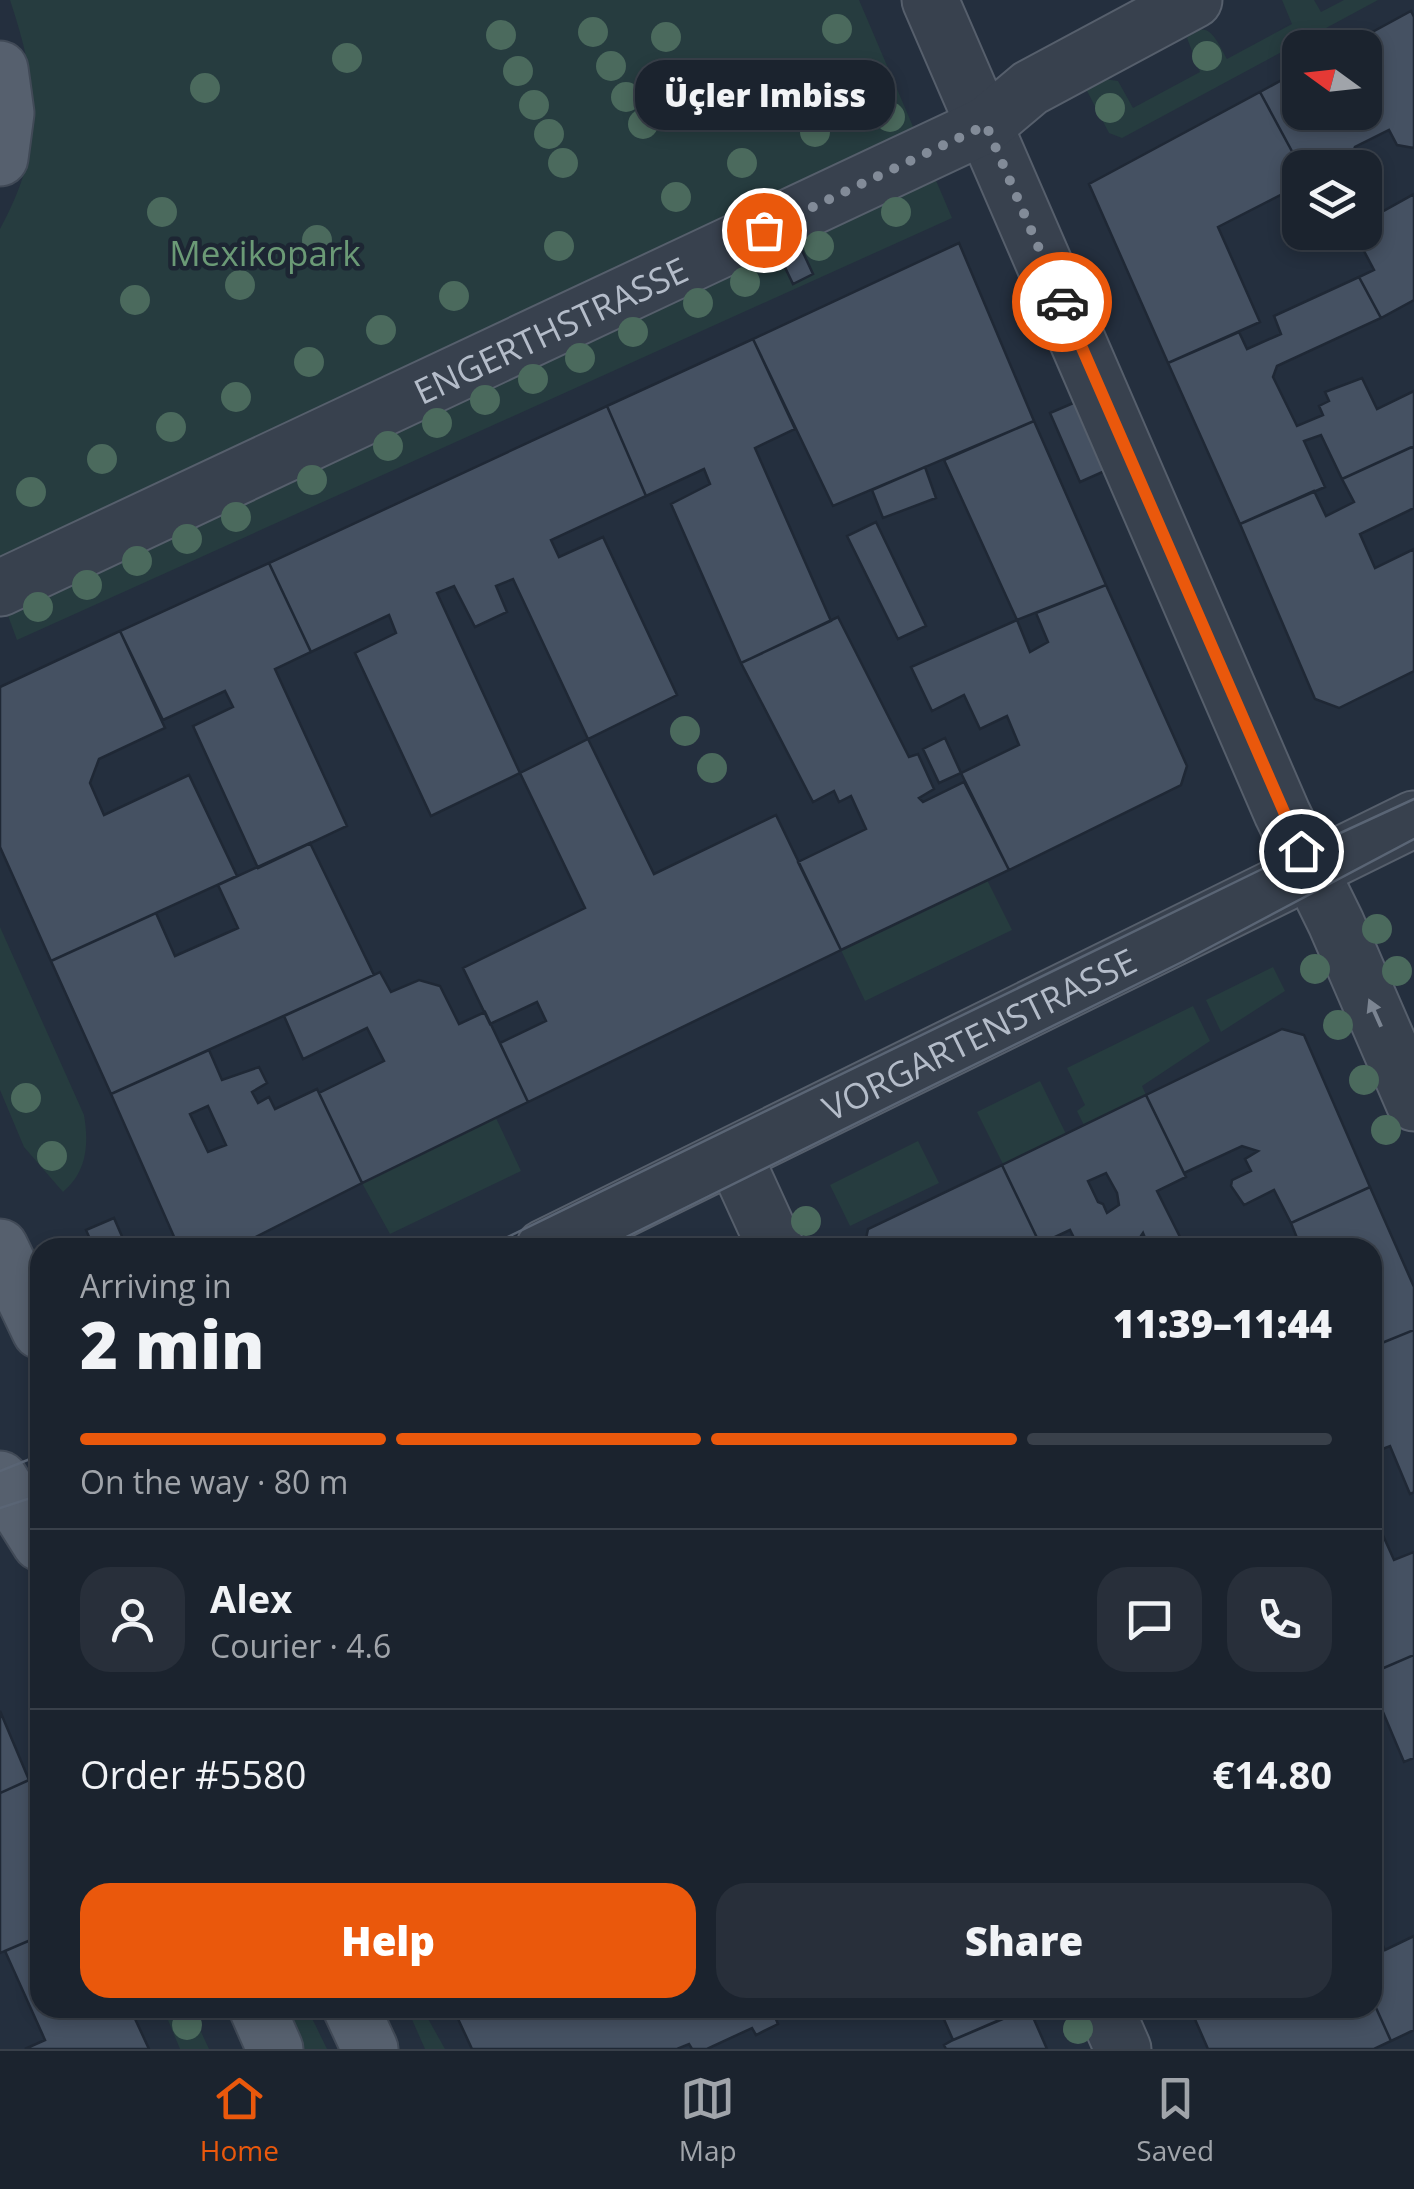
<!DOCTYPE html>
<meta charset="utf-8">
<style>
body{margin:0;font-family:"Open Sans",sans-serif;background:#282f3a;color:#f1f3f6;height:100vh;display:flex;flex-direction:column;font-size:38px;white-space:nowrap}
*{box-sizing:border-box;margin:0}
p{font-size:32px;color:#a0a4aa}
.icon{flex:none;width:55px;height:55px;fill:none;stroke:currentColor;stroke-width:2;stroke-linecap:round;stroke-linejoin:round}
.map{position:relative;flex:1;overflow:hidden}
.sheet{position:absolute;left:30px;top:1238px;width:1352px;height:780px;display:flex;flex-direction:column;background:#1b232e;border-radius:30px;box-shadow:0 5px 15px #0003,0 0 0 2px #39404a}
.sheet>*{flex:none}
.needle{width:65px;rotate:285deg}
.buttons{position:absolute;left:1282px;top:30px;display:grid;gap:20px}
.buttons a{display:grid;place-items:center;width:100px;height:100px;border-radius:20px;background:#1b232e;box-shadow:0 5px 15px #0003,0 0 0 2px #39404a;font-size:50px}
.pin{position:absolute;display:grid;place-items:center;width:85px;height:85px;color:#fff;margin:-42px;border:5px solid #fff;border-radius:50%;box-shadow:0 2px 10px #0007}
.courier{position:absolute;display:grid;place-items:center;width:100px;height:100px;margin:-50px;border:8px solid #ea580c;border-radius:50%;background:#fff;color:#222;box-shadow:0 2px 12px #0007}
.bubble{position:absolute;height:70px;border-radius:30px;background:#1b232e;box-shadow:0 5px 15px #0003,0 0 0 2px #39404a;font-size:32px;font-weight:800;line-height:70px;text-align:center}
.summary em{font-style:normal;font-weight:800}
.summary div{display:flex;flex-direction:column-reverse}
.summary{display:flex;align-items:center;justify-content:space-between;height:170px;padding:0 50px}
h1{font-size:65px;font-weight:800;line-height:75px}
.bar{display:grid;grid-template-columns:repeat(4,1fr);gap:15px 10px;align-content:center;height:120px;padding:0 50px}
.bar i{height:12px;border-radius:8px;background:#39404a}
.bar .active{background:#ea580c}
.bar p{grid-column:span 4}
.line{display:flex;align-items:center;gap:25px;padding:0 50px;border-top:2px solid #39404a}
.line div{flex:1}
.round{display:grid;place-items:center;flex:none;width:105px;height:105px;border-radius:30px;background:#282f3a}
.primary-button{display:flex;gap:20px;margin-top:auto;padding:20px 50px}
.primary-button a{flex:1;height:115px;border-radius:30px;background:#ea580c;color:#fff;font-size:40px;font-weight:800;line-height:115px;text-align:center}
.primary-button a+a{background:#282f3a;color:#f1f3f6}
.menu{display:flex;justify-content:space-around;align-items:center;height:140px;border-top:2px solid #39404a;background:#1b232e;font-size:28px;color:#a0a4aa}
.menu a{display:grid;justify-items:center;gap:5px}
.menu .active{color:#ea580c}
.map>svg:first-child{display:block}
.green{fill:#263c3f}
.building{fill:#455162;stroke:#1f2835;stroke-width:2.5;fill-rule:evenodd}
.lines{fill:none;stroke-linecap:round;stroke-linejoin:round}
.minor-casing{stroke:#565f6c;stroke-width:59}
.major-casing{stroke:#414a57;stroke-width:59}
.minor{stroke:#38414e;stroke-width:55}
.major{stroke:#56606e;stroke-width:55}
.tram{stroke:#5a6575;stroke-width:2.5}
.tree{fill:#4b6a5d}
.oneway{fill:#7c8592}
.done{stroke:#828b98;stroke-width:10;stroke-dasharray:0 18}
.route{stroke:#ea580c;stroke-width:12}
.labels{text-anchor:middle;dominant-baseline:central;stroke-width:9;stroke-linejoin:round;paint-order:stroke}
.park-label{font-size:35px;fill:#6b9a76;stroke:#1d2633}
.street-label{font-size:35px;fill:#b4bcc9;stroke:#1d2633}
</style>
<div class="map">
<svg width="1414" height="2049" viewBox="0 0 1414 2049">
<rect width="100%" height="100%" fill="#242f3e"/>
<path class="green" d="M10,0h849l93,218 -935,422 -17,-46v-365c46,-84 39,-141 10,-229z
M1282,0h32l7,12 23,-12h34l-256,138 -13,-5 -23,-44 18,-10 14,2 15,27 67,-36 -13,-34c21,-22 30,3 40,21l65,-35z
M987,880l25,50 -147,71 -24,-51z
M0,927l84,188c5,29 3,57 -21,77l-39,-45 -24,-57z
M1273,967l12,24 -64,41 -15,-32z
M1193,1006l17,35 -68,45 4,9 -62,30 -7,-14 8,-6 -18,-37z
M1040,1081l26,53 -63,30 -26,-52z
M496,1118l25,53 -131,63 -28,-51z
M918,1141l21,42 -89,43 -20,-41z
M163,2008h27l19,41h-29z
M285,2008h22l20,41h-24z
M407,2008h15l23,41h-20z"/>
<path class="building" d="M1411,11l3,6v131l-17,-3 -8,-15 -34,17 -6,15 3,6h-25l-5,-7 -10,7h-11l-41,-76 40,-22v42h65v-64h-22z
M1260,92l41,76 -1,17 -82,42 42,95 -92,41 -79,-179z
M1365,191l13,23 36,-20v106l-33,18 -22,-41 15,-7 -20,-38h11z
M959,243l75,178 -201,85 -80,-167z
M800,246l13,28 -20,10 -13,-27z
M1359,277l22,41 -104,48 -4,11 24,49 26,-11 -4,-9 10,-5 -4,-9 37,-14 15,31 37,-18v55l-72,33 -21,-44 -17,6 21,46 -85,37 -72,-161 71,-31 8,17 34,-15 -7,-18z
M753,339l42,90 -40,19 76,173 -90,42 -70,-159 39,-20 -6,-15 -58,27 -39,-90z
M1078,401l29,69 -27,12 -30,-69z
M607,406l39,90 -95,44 8,17 44,-20 74,158 -89,44 -75,-160 -17,7 11,26 -32,15 -21,-41 -17,7 83,180 -89,43 -76,-163 41,-20 -7,-18 -78,37 -42,-89z
M1034,421l72,164 -89,35 -73,-160z
M1414,446v62l-54,26 15,34 39,-19v122l-75,37 -24,-9 -75,-175 74,-33 12,25 28,-14 -12,-23z
M925,467l11,31 -53,20 -11,-28z
M876,522l50,104 -28,13 -51,-103z
M269,563l42,89 -36,17 72,157 -89,42 -65,-142 40,-19 -8,-16 -62,29 -43,-89z
M1106,585l81,181 -6,19 -172,85 -48,-97 58,-28 -12,-29 -27,13 -16,-34 -32,16 -21,-44 106,-47 13,32 18,-10 -12,-29z
M838,617l71,140 9,-3 16,35 -15,9 4,4 41,-20 45,88 -168,80 -43,-88 68,-33 -15,-33 -12,6 -5,-11 -21,11 -72,-139z
M120,631l45,97 -66,31 -9,24 14,32 85,-40 48,101 -186,85 -51,-114v-160z
M945,738l16,35 -22,10 -16,-34z
M588,739l66,135 122,-59 65,135 -313,152 -28,-59 46,-22 -9,-19 -47,22 -27,-56 122,-60 -65,-135z
M310,843l64,132 -263,119 -60,-133 105,-48 19,43 63,-28 -20,-43z
M380,972l11,20 28,-12 21,6 19,38 26,-12 43,90 -166,81 -43,-90 65,-32 -17,-33 -64,31 -19,-43z
M1282,1029l22,6 66,152 -79,36 -17,-33 -30,15 -13,-19 1,-6 19,-9 -6,-12 13,-8 -16,-5 -58,27 -38,-78z
M209,1050l13,30 37,-13 8,16 -15,9 6,11 11,-6 6,12 42,-20 45,94 -128,65h-55l-68,-154zM208,1106l18,39 -18,7 -18,-38z
M1146,1095l40,82 -29,14 25,50 -14,7h-19l-6,-15 -10,15h-54l-9,-18 -30,14 -38,-79zM1106,1173l11,20 2,12 -12,8 -4,-9 -5,-2 -10,-21z
M1002,1165l38,79 -6,4h-170l4,-19z
M1370,1187l44,100v43l-42,17v-99h-71l-10,-25z
M114,1218l13,30h-33l-8,-18z
M1253,1239l4,9h-24z
M1414,1330v162l-4,2 -20,-48 -18,7v-106z
M1372,1511l22,49 20,-8v103l-42,18z
M1414,1655v103l-10,4 -32,-76v-13z
M0,1711l29,69 -29,13z
M29,1780l11,24v132l-40,17v-160z
M40,1936v72h90l19,41h-124l20,-9 -40,-89z
M1414,1936v94l-23,11 -19,-42v-55l8,-4 5,10z
M1372,1999l19,42 -17,8h-166l-18,-41h182z
M453,2008h343l-21,9 3,7 -22,11 -4,-7 -45,21h-15l-3,-5 -12,5h-205z
M939,2008h88l-74,32z
M1029,2008l18,41h-101l-2,-4 9,-5z"/>
<g class="lines">
<g class="minor-casing">
<g id="minor">
<path d="M930,0l352,813 54,110 78,180"/>
<path id="s1" d="M0,588l986,-463 44,-37 164,-88"/>
<path d="M734,1156l42,92"/>
<path id="s2" d="M544,1248l870,-429"/>
<path d="M1105,2008l18,41"/>
</g>
</g>
<g class="major-casing">
<path id="major" d="M0,69l6,44 -6,45
M0,1247l40,84
M0,1479l40,64
M257,2008l18,41
M351,2008l19,41"/>
</g>
<use href="#minor" class="minor"/>
<use href="#major" class="major"/>
<path class="tram" d="M485,1248l775,-378 154,-71
M604,1248l580,-287 230,-122
M0,1471l40,-16
M0,1508l40,-13"/>
</g>
<g class="tree">
<circle cx="837" cy="29" r="15"/>
<circle cx="593" cy="32" r="15"/>
<circle cx="501" cy="35" r="15"/>
<circle cx="666" cy="37" r="15"/>
<circle cx="1207" cy="56" r="15"/>
<circle cx="347" cy="58" r="15"/>
<circle cx="611" cy="66" r="15"/>
<circle cx="518" cy="71" r="15"/>
<circle cx="205" cy="88" r="15"/>
<circle cx="626" cy="97" r="15"/>
<circle cx="534" cy="105" r="15"/>
<circle cx="1110" cy="108" r="15"/>
<circle cx="890" cy="117" r="15"/>
<circle cx="643" cy="124" r="15"/>
<circle cx="815" cy="132" r="15"/>
<circle cx="549" cy="134" r="15"/>
<circle cx="563" cy="163" r="15"/>
<circle cx="742" cy="163" r="15"/>
<circle cx="676" cy="197" r="15"/>
<circle cx="162" cy="212" r="15"/>
<circle cx="896" cy="212" r="15"/>
<circle cx="317" cy="240" r="15"/>
<circle cx="559" cy="246" r="15"/>
<circle cx="819" cy="246" r="15"/>
<circle cx="745" cy="282" r="15"/>
<circle cx="240" cy="285" r="15"/>
<circle cx="454" cy="296" r="15"/>
<circle cx="135" cy="300" r="15"/>
<circle cx="698" cy="303" r="15"/>
<circle cx="381" cy="330" r="15"/>
<circle cx="633" cy="332" r="15"/>
<circle cx="580" cy="358" r="15"/>
<circle cx="309" cy="362" r="15"/>
<circle cx="533" cy="379" r="15"/>
<circle cx="236" cy="397" r="15"/>
<circle cx="485" cy="400" r="15"/>
<circle cx="437" cy="423" r="15"/>
<circle cx="171" cy="427" r="15"/>
<circle cx="388" cy="446" r="15"/>
<circle cx="102" cy="459" r="15"/>
<circle cx="312" cy="480" r="15"/>
<circle cx="31" cy="492" r="15"/>
<circle cx="236" cy="517" r="15"/>
<circle cx="187" cy="539" r="15"/>
<circle cx="137" cy="561" r="15"/>
<circle cx="87" cy="585" r="15"/>
<circle cx="38" cy="607" r="15"/>
<circle cx="685" cy="731" r="15"/>
<circle cx="712" cy="768" r="15"/>
<circle cx="1377" cy="929" r="15"/>
<circle cx="1315" cy="969" r="15"/>
<circle cx="1397" cy="971" r="15"/>
<circle cx="1338" cy="1025" r="15"/>
<circle cx="1364" cy="1080" r="15"/>
<circle cx="26" cy="1098" r="15"/>
<circle cx="1386" cy="1130" r="15"/>
<circle cx="52" cy="1156" r="15"/>
<circle cx="806" cy="1221" r="15"/>
<circle cx="187" cy="2025" r="15"/>
<circle cx="1078" cy="2029" r="15"/>
</g>
<defs><path id="oneway-solid" d="M-6-.8H1V-3.2L6.5 0L1 3.2V.8H-6Z" transform="scale(2.5)"/></defs>
<use class="oneway" href="#oneway-solid" transform="translate(1375 1013) rotate(-114)"/>
<g class="lines">
<path class="done" d="M764,230l222,-105 76,177"/>
<path class="route" d="M1062,302l239,549"/>
</g>
<g class="labels">
<g class="park-label">
<text x="265" y="252">Mexikopark</text>
</g>
<g class="street-label">
<text stroke="none"><textPath href="#s1" startOffset="608">ENGERTHSTRASSE</textPath></text>
<text stroke="none"><textPath href="#s2" startOffset="485">VORGARTENSTRASSE</textPath></text>
</g>
</g>
</svg>
<div class="buttons">
<a><svg class="needle" viewBox="-14 -14 28 28"><path d="M0-13l5 13h-10z" fill="#e53935"/><path d="M0 13l5-13h-10z" fill="#a0a4aa"/></svg></a>
<a><svg class="icon" aria-label="layers" viewBox="0 0 24 24"><path d="M12 4l9 5-9 5-9-5zM3 14l9 5 9-5"/></svg></a>
</div>
<div class="pin" style="left:764px;top:230px;background:#ea580c"><svg class="icon" aria-label="bag" viewBox="0 0 24 24"><path d="M5 8h14l-1 12H6zM9 8a3 3 0 0 1 6 0"/></svg></div>
<div class="pin" style="left:1301px;top:851px;background:#1f2937"><svg class="icon" aria-label="home" viewBox="0 0 24 24"><path d="M3 11l9-7 9 7M6 9v11h12V9"/></svg></div>
<div class="courier" style="left:1062px;top:302px"><svg class="icon" aria-label="car" viewBox="0 0 24 24"><path d="M5 17H2v-5l4-1 3-4h7l3 4 3 1v5h-3M9 17h6M6 11h13"/><circle cx="7" cy="17" r="2"/><circle cx="17" cy="17" r="2"/></svg></div>
<div class="bubble" style="left:635px;top:60px;width:260px">Üçler Imbiss</div>
<section class="sheet">
<div class="summary"><div><h1>2 min</h1><p>Arriving in</p></div><em>11:39–11:44</em></div>
<div class="bar"><i class="active"></i><i class="active"></i><i class="active"></i><i></i><p>On the way · 80 m</p></div>
<div class="line" style="height:180px"><a class="round"><svg class="icon" aria-label="person" viewBox="0 0 24 24"><circle cx="12" cy="8" r="4"/><path d="M4 21q1-7 8-7t8 7"/></svg></a><div><b>Alex</b><p>Courier · 4.6</p></div><a class="round"><svg class="icon" aria-label="chat" viewBox="0 0 24 24"><path d="M4 5h16v11H9l-5 4z"/></svg></a><a class="round"><svg class="icon" aria-label="phone" viewBox="0 0 24 24"><path d="M5 4h4l2 5-3 2q2 4 5 5l2-3 5 2v4C11 20 4 13 5 4z"/></svg></a></div>
<div class="line" style="height:130px"><div>Order #5580</div><b>€14.80</b></div>
<div class="primary-button"><a>Help</a><a>Share</a></div>
</section>
</div>
<nav class="menu">
<a class="active"><svg class="icon" aria-label="home" viewBox="0 0 24 24"><path d="M3 11l9-7 9 7M6 9v11h12V9"/></svg>Home</a>
<a><svg class="icon" aria-label="map" viewBox="0 0 24 24"><path d="M3 6l6-2 6 2 6-2v14l-6 2-6-2-6 2zM9 4v14M15 6v14"/></svg>Map</a>
<a><svg class="icon" aria-label="saved" viewBox="0 0 24 24"><path d="M7 4h10v16l-5-4-5 4z"/></svg>Saved</a>
</nav>
